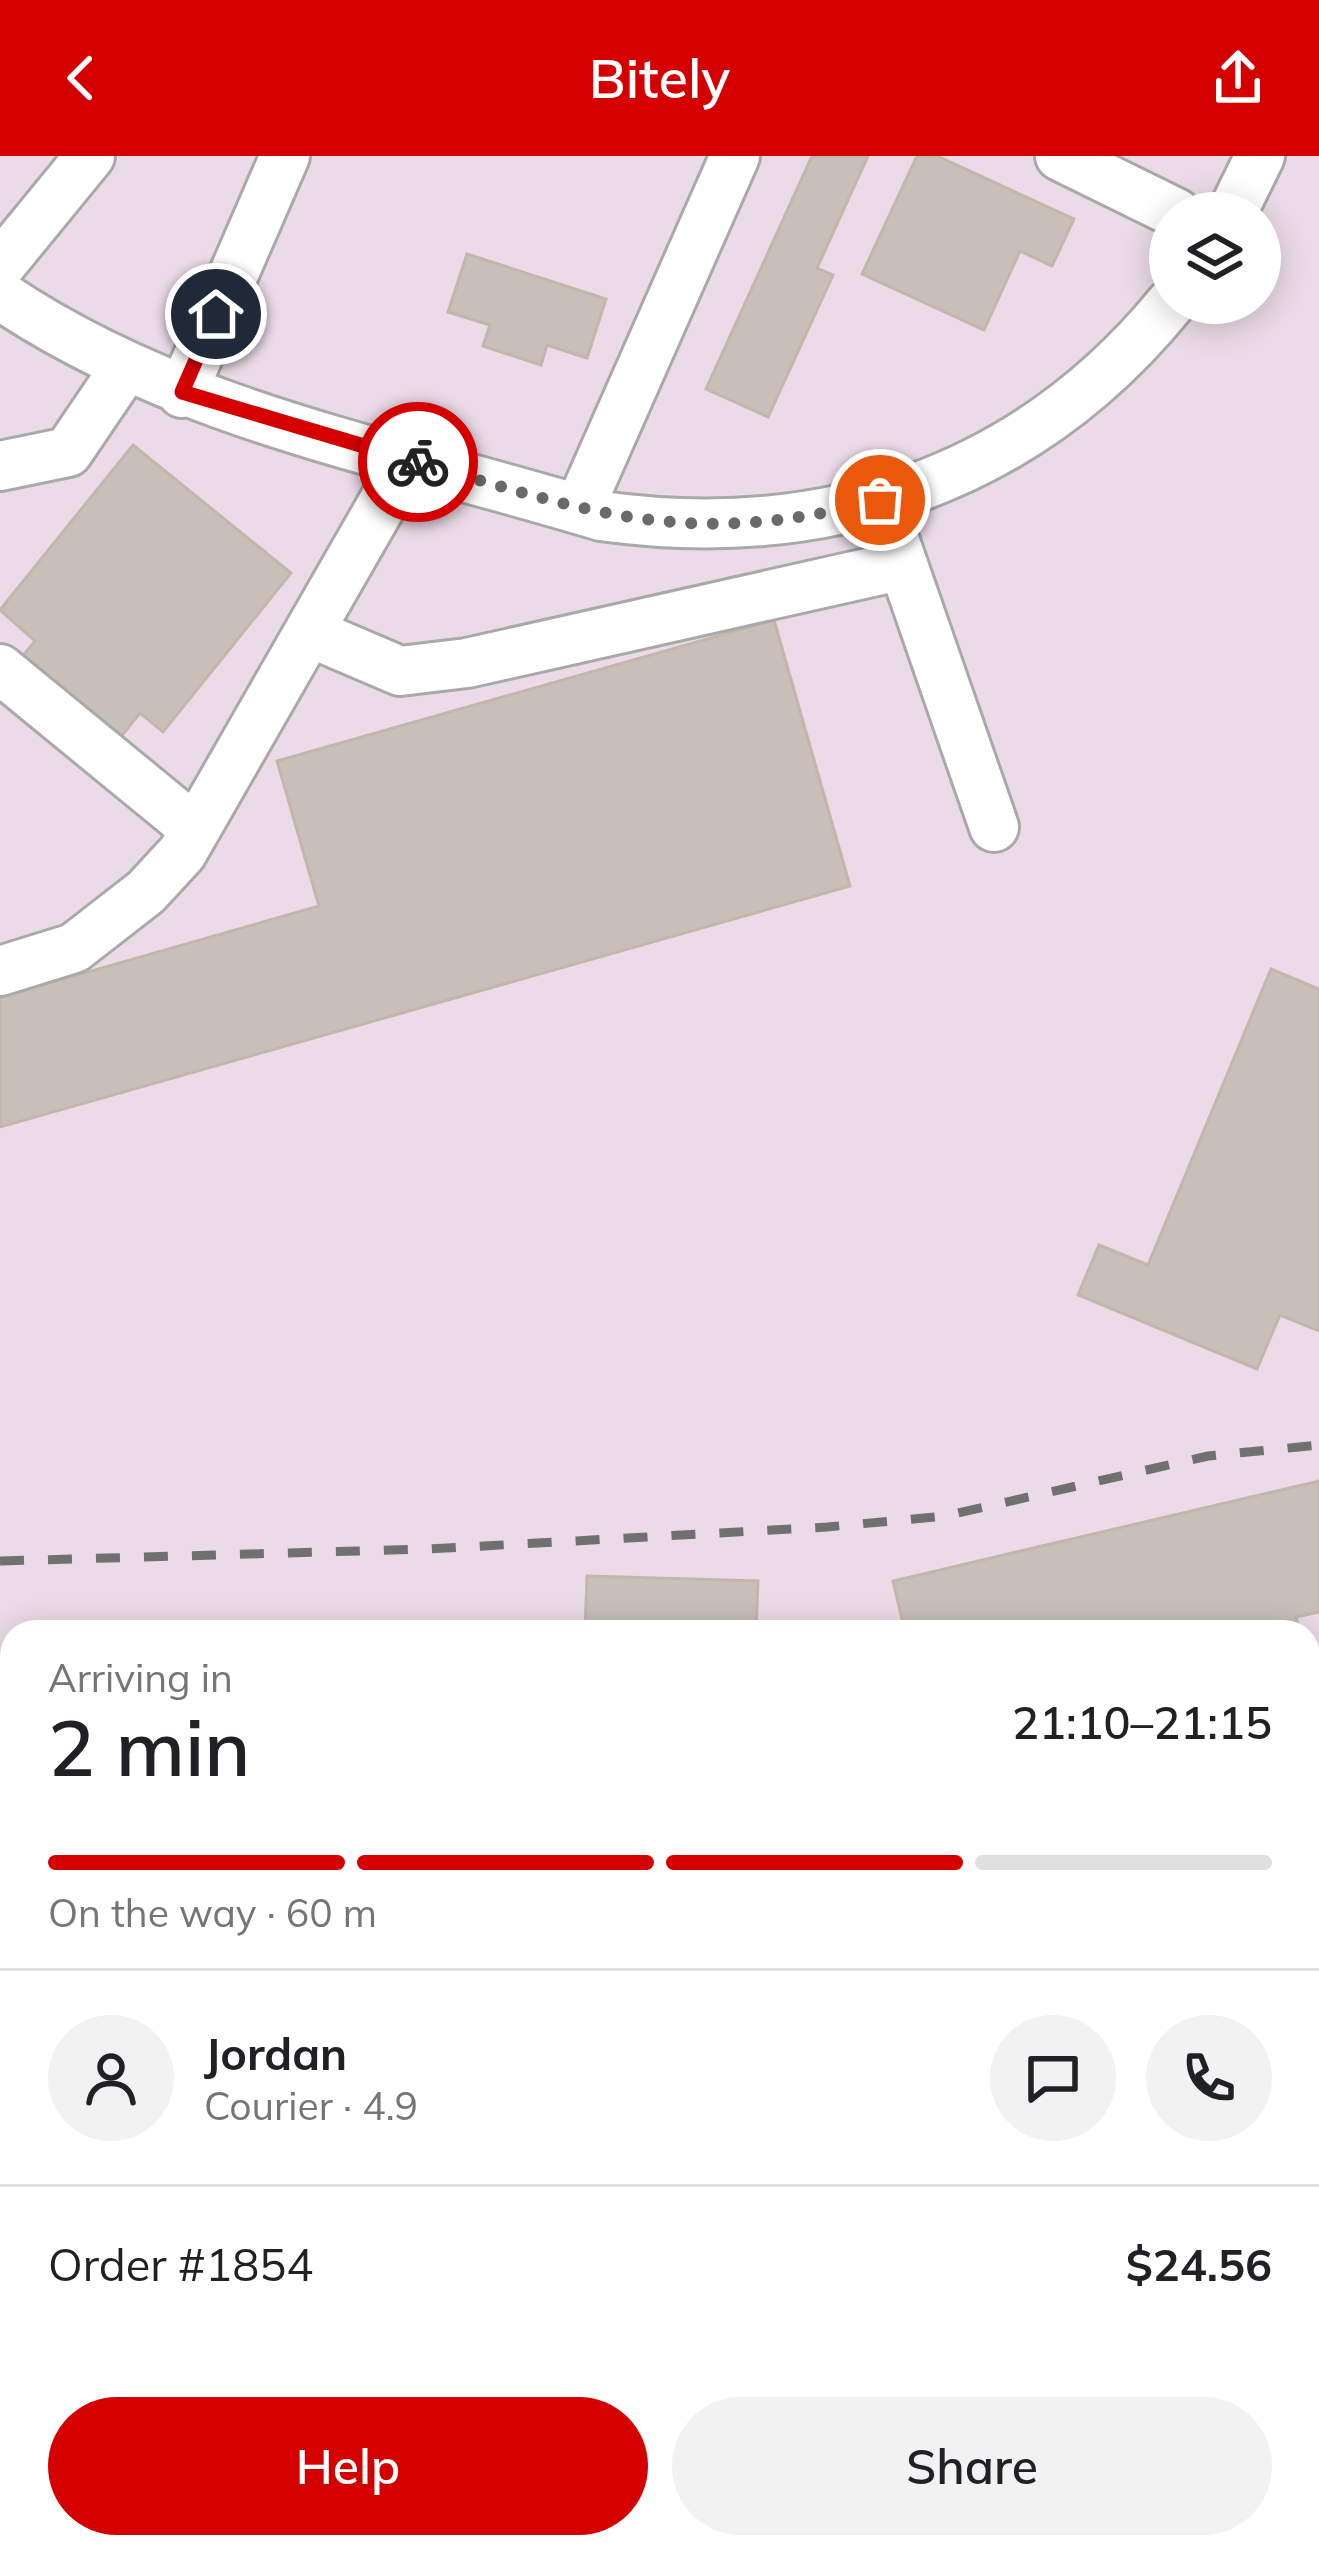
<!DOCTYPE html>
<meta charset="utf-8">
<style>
body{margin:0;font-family:Mulish,sans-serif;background:#f2f2f2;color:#202124;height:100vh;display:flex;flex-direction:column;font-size:45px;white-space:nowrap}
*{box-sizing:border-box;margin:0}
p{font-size:39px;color:#757577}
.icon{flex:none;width:66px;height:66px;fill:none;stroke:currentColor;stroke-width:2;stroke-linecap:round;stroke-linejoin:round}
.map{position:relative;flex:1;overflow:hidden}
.sheet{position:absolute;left:0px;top:1464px;width:1320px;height:939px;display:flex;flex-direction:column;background:#fff;border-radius:36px 36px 0 0;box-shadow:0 6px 30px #0003}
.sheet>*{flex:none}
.tools{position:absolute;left:1149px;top:36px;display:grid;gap:24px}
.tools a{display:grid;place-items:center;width:132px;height:132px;border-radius:50%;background:#fff;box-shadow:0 6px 30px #0003;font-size:60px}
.pin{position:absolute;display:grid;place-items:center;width:102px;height:102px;color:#fff;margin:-51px;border:6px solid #fff;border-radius:50%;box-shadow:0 3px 12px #0007}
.courier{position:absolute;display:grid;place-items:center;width:120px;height:120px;margin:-60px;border:9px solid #d40000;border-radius:50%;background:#fff;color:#222;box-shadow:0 3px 15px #0007}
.summary em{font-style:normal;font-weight:600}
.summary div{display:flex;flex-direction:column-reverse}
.summary{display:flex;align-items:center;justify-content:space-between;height:204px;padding:0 48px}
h1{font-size:78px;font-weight:600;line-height:90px}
.bar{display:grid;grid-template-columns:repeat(4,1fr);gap:18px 12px;align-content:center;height:144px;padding:0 48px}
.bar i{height:15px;border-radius:9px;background:#e0e0e0}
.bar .selected{background:#d40000}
.bar p{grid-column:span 4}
.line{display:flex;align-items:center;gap:30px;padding:0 48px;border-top:3px solid #e0e0e0}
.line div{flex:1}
.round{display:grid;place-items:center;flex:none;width:126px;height:126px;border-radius:63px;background:#f2f2f2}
.primary-button{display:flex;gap:24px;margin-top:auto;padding:24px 48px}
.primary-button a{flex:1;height:138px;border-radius:72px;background:#d40000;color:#fff;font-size:48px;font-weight:600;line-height:138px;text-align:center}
.primary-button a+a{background:#f2f2f2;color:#202124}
header{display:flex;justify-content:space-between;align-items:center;height:156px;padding:0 48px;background:#d40000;color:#fff;font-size:54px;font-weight:600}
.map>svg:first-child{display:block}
.industrial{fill:#ebdbe8;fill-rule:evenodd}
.building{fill:#c7bfb8;stroke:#c4b6ab;stroke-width:3}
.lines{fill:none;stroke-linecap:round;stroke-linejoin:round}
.minor-casing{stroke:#a9a9a9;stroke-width:54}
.minor{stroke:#fff;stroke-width:48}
.rail{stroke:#707070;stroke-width:9;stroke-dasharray:24 24;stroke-linecap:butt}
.done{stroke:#6b6a68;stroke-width:12;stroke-dasharray:0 21.6}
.route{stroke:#d40000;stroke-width:15}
</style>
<header><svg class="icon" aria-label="back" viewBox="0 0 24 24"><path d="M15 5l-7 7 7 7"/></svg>Bitely<svg class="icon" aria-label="share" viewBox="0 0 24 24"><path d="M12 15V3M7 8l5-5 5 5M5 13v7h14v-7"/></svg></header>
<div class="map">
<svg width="1319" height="2402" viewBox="0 0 1319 2402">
<rect width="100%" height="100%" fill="#f2efe9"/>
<path class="industrial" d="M0,0h1319v2402h-1319zM1170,57h90v90h-90zM12,1476h1296v915h-1296z"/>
<path class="building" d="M812,0h56l-51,112 16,7 -65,142 -62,-28z
M917,0h20l137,63 -22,47 -32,-15 -36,79 -122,-56z
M467,98l139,45 -19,59 -40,-13 -6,20 -58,-19 7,-21 -42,-13z
M133,289l158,128 -128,159 -23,-19 -20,25 -99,-80 14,-17 -35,-31z
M774,464l76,266 -850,241v-130l319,-91 -42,-145z
M1271,813l48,20v342l-39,-16 -23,54 -179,-74 21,-50 49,20z
M1319,1325v131l-23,5 4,15h-395l-12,-51z
M587,1420l171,5 -2,51h-171z
M0,1533h12v186l-12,-1z
M1308,2307h11v95h-19v-11h8z"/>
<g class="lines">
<g class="minor-casing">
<path id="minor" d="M1060,0l116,57
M1232,57l28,-57
M0,110l90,-110
M0,139c178,121 398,159 601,221 224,31 425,-35 570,-213
M182,237l103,-237
M0,310l68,-14 57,-84
M579,353l156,-353
M892,377l102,294
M311,477l89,38 67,-8 436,-98
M0,513l195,160
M0,815l74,-23 72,-56 36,-39 226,-394
M1308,1635l11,-25
M0,1835l12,5
M1308,1964l11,-26
M1308,2156h11
M1308,2280h11
M917,2391l1,11
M0,2401l18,1
M284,2402v-11
M820,2402l27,-11
M1128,2402l1,-11"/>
</g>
<use href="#minor" class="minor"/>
<path class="rail" d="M0,1405l429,-12 398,-22 118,-11 263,-60 111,-11
M0,1533h12"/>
</g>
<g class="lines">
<path class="done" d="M418,306c179,53 274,87 462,38"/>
<path class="route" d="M216,158l-34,78 236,70"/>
</g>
</svg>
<div class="tools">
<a><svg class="icon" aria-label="layers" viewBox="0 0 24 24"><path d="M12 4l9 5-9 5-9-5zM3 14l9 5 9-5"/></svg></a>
</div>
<div class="pin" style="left:880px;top:344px;background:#ea580c"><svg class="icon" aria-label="bag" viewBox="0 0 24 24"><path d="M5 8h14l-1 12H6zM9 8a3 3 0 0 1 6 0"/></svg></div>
<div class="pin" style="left:216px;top:158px;background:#1f2937"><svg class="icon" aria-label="home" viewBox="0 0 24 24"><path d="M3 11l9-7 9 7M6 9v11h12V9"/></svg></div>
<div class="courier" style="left:418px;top:306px"><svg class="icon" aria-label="bike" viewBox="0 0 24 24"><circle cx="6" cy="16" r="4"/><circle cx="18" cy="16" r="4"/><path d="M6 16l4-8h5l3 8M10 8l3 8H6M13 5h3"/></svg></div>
<section class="sheet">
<div class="summary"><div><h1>2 min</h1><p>Arriving in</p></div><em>21:10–21:15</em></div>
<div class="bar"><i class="selected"></i><i class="selected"></i><i class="selected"></i><i></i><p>On the way · 60 m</p></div>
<div class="line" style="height:216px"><a class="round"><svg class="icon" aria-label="person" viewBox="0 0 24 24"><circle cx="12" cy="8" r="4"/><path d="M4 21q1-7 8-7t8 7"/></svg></a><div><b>Jordan</b><p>Courier · 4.9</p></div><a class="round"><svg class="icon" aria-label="chat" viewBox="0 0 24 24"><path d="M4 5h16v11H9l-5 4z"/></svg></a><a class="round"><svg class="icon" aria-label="phone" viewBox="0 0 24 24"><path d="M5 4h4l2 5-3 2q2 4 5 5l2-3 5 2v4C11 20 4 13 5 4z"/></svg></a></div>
<div class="line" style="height:156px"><div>Order #1854</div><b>$24.56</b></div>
<div class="primary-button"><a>Help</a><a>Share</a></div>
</section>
</div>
